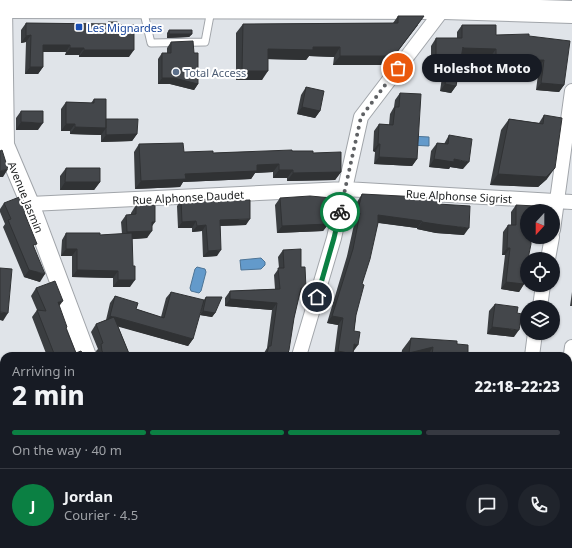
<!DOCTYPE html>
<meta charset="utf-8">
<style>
body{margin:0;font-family:"Noto Sans",sans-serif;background:#20242c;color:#f1f3f6;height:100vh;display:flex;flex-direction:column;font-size:15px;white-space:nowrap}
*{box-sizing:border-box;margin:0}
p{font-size:13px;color:#9ea1a6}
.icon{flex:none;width:22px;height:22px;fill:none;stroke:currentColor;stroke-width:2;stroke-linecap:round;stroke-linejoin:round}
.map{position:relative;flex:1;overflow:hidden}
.sheet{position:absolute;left:0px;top:352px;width:572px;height:196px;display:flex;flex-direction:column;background:#171b24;border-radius:12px 12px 0 0;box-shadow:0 1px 3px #0004}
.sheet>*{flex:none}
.needle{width:26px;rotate:201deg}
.fabs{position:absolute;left:520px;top:204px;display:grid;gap:8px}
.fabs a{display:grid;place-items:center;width:40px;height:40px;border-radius:50%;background:#171b24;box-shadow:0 1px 3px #0004;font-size:20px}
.pin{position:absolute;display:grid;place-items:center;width:34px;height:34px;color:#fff;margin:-17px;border:2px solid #fff;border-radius:50%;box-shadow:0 1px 4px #0007}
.courier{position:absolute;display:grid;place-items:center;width:40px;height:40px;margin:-20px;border:3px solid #0b8043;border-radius:50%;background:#fff;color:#222;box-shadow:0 1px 5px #0007}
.bubble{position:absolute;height:28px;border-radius:14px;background:#171b24;box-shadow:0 1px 3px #0004;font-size:13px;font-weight:800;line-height:28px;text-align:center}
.headline em{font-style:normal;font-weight:800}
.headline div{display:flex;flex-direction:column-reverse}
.headline{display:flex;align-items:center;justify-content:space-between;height:68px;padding:0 12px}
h1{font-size:26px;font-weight:800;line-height:30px}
.bar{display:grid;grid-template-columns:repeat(4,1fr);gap:6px 4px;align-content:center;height:48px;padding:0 12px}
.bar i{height:5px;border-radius:3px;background:#363941}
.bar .current{background:#0b8043}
.bar p{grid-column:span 4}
.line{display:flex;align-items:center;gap:10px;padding:0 12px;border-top:1px solid #363941}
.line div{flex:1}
.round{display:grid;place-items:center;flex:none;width:42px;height:42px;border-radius:21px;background:#20242c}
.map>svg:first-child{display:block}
.water{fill:#639acb;stroke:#4d7496}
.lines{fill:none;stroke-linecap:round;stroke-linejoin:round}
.service-casing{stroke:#a1a5aa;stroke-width:9}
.minor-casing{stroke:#a1a5aa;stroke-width:16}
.tertiary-casing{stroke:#a1a5aa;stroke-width:20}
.primary-casing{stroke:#a1a5aa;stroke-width:24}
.service{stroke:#fff;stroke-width:7}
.minor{stroke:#fff;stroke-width:14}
.tertiary{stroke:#fff;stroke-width:18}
.primary{stroke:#fff;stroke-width:22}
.wall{fill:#3a3d40}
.shaded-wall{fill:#303234}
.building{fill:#44474b;stroke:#303234}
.done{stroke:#5f6164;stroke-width:4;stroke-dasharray:0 7.2}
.route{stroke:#0b8043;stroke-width:5}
.transit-dot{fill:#1a4fb4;stroke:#fff;stroke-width:1.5}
.service-dot{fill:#5c6f8a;stroke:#fff;stroke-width:1.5}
.labels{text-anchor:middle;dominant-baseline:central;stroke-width:4;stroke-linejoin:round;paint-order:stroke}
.transit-label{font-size:11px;fill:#164399;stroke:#fff;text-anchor:start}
.service-label{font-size:11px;fill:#4e5e75;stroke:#fff;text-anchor:start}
.street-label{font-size:11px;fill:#191b1c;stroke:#fff}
</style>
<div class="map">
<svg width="572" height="548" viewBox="0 0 572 548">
<rect width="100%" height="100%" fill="#e0e4e9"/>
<path class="water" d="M410,136l19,1v9l-20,-1z
M261,258l4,4v3l-4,4 -20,1 -1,-10z
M197,267l8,2 1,3 -5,19 -2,2 -8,-2 -1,-3 5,-19z"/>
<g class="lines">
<g class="service-casing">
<path id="service" d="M143,9l8,34 54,-1 6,-32"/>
</g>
<g class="minor-casing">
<path id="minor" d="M30,204l315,-15 227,13
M553,230l19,-139
M548,259l4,-22
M540,307l3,-22
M299,356l35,-118 27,-121 83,-109v-6
M532,356l3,-23
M568,375l4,-28
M0,421h4
M568,541h4
M241,548l1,-4
M507,548v-4"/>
</g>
<g class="tertiary-casing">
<path id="tertiary" d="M3,7l2,138 25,59 57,152
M163,544l2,4"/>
</g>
<g class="primary-casing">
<path id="primary" d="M0,7l444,1 128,4"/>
</g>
<use href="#service" class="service"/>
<use href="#minor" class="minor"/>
<use href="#tertiary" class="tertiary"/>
<use href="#primary" class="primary"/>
</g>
<path class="wall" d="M398,16l20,9 -31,40h-54l1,-8 -25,-1 -3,4 -38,-1 -6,21h-26v-47l7,-9 150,-1z
M108,22l21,35h-50v-2h-14l1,-3h-23v15l-5,7h-13l1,-32 -5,1v-13l5,-7 81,1z
M462,25l34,10 33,1 35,49 -5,7 -23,-2 3,-23 -47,1v-5h-1v-7h-30l-5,30 -5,7 -11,-2 4,-28h-13v-17l5,-8h21v-6z
M169,30l23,4 -3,3 -22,1v-5z
M171,42l23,11 4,31 -4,6 -24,-6h-12v-25l4,-6h5v-5z
M306,87l14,24 -5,7 -18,-4 4,-19z
M400,93l17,66 -5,7 -38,-2 1,-12 -2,-1 1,-20 5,-7 10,1 1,-11 4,-7 1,-7z
M94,99l12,21 31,14 -5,7 -31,1v-7l-31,-1v-3h-9v-22l5,-7 25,1z
M21,111l17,19h-22v-12z
M544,115l3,64 -9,8 -48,-2 11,-55 8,-11 30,4z
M449,135l14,34 -13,-2 -1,2 -20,-2 2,-16 6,-8 7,1z
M139,144l45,8 29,1 79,-2 21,2 28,19 -6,8 -48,1v-3h-14v-6l-18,1 -4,6 -68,3 -3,5 -45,2 -1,-37z
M66,168l34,14 -6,8h-34v-14z
M362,194l76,10 26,31 -28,-2 -19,-4v-1l-39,-5 -16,61 -6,31 -2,16 -1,21 -2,4h-17l4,-31 -11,-2 20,-67 8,-36h-3l5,-18z
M280,198l50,24 -7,9 -46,2 -2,-28z
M181,200l34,1 31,24 -26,1 -3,30 -14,1 -1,-26 -10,1v-4h-14l-1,-22z
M4,203l21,11 9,33 6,35 -16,-5 -21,-50 2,-3 -5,-12v-3z
M136,205l16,22 -5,11 -15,1 -2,48h-17v-9l-41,-1v-21h-11l1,-16 4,-7 34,2 22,-1 -1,-12 5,-7h5v-2z
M516,205l11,6 -3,73 -5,8 -18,-3 4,-34h-3l1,-23 5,-7h3v-13z
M283,250l18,17 5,21 -5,7h-2l-5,23 -7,38h-24l1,-3 3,-5 5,-38 -47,-4v-8l5,-7 45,-2 -1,-14 5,-7 -1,-11z
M36,288l23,18 7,23 10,24 8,3h-37l-15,-39 5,-7 -6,-14z
M171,292l22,47 -5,7 -70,-20 12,30h-33l-1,-5 2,-2 -7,-17 5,-8 10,-4 4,-17 5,-7 21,13 25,8 5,-19z
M572,292v14h-2z
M206,297l9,16 -3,4 -12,-2 3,-14z
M495,304l19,33 -27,-3 2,-23z
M411,338l46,6 11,12h-67l1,-6z
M572,406v62l-4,-5v-54z
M572,477v56h-4v-53z
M201,544h35l-2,4h-32z
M258,544h42l-1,4h-42z
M374,544h115l-1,4h-115z"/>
<path class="shaded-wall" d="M424,16l-37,49h-54l7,-9z
M169,34h23l-3,3 -22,1z
M31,35l-5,7 -5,1 5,-7z
M43,45h27l-4,7h-28z
M313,47h27l-6,10 -25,-1 -3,4 -44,-1 6,-10z
M70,48h14l-5,7h-14z
M463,48l33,1 -5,7h-33z
M84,50h50l-5,7h-50z
M436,56h13l-5,7h-13z
M544,60l-5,7 -47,1 6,-7z
M30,67h13l-5,7h-13z
M242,71h26l-6,9h-26z
M162,78h12l24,6 -4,6 -24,-6h-12z
M541,83l23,2 -5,7 -23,-2z
M445,84l11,2 -5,7 -11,-2z
M302,107l18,4 -5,7 -18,-4z
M21,122l22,1 -5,7h-22z
M66,124h9l-5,7h-9z
M75,127l31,1 -5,7 -31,-1z
M137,134l-5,7 -31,1 5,-7z
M378,144h2l-5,8 -2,-1z
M379,157l38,2 -5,7 -38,-2z
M434,159h20l15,3 -6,7 -13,-2 -1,2 -20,-2z
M279,164l-6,8 -18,1 -4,6 -68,3 -3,5 -45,2 6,-8 44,-7 72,-9z
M555,168l-8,11 -9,8 -48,-2 8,-11z
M8,169l-5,8h-3v-6z
M279,170h14l-6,8h-14z
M341,172l-6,8 -48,1 6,-8z
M65,182h35l-6,8h-34z
M357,213h3l-5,7h-3z
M378,215l44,6 -5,7 -44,-6z
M250,219l-4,6 -30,1 4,-6z
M196,221l-4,7h-14l4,-6z
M328,221l2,1 -7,9 -46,2 5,-7z
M152,222h3l-5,7z
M422,222l47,6 -5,7 -28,-2 -19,-4z
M206,225l-4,6 -10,1 5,-6z
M152,231l-5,7 -25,2 5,-8z
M507,248h3l-5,7h-3z
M66,249h11l-5,7h-11z
M221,250l-4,6 -14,1 5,-6z
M29,270l16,4 -5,8 -16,-5z
M77,270l41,1 -5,7 -41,-1z
M118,280h17l-5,7h-17z
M506,282l18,2 -5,8 -18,-3z
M301,288h5l-5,7h-5z
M230,299l47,4 -5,7 -47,-4z
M63,301l-6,8 1,-7z
M203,311l12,2 -3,4 -12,-2z
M0,312l8,1 -5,8 -3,-1z
M110,316l83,23 -5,7 -83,-23z
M332,316l11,2 -5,7 -11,-2z
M492,327l27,3 -5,7 -27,-3z
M354,344l4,1 -5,7z
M433,347l-6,9h-20l2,-3z
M338,351l15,3 -2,2h-16z
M0,397h4v7h-4z
M0,458h4v7h-4z
M570,523h2v10h-4v-7z"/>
<path class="building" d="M398,16h26l-30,40h-54v-9h-27v3l-45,-1v22h-26l1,-47 155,-1z
M108,22h9l5,3h12v25h-50v-2h-14v-3h-27v22h-13l1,-32 -5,1v-13l82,1z
M462,25h34v10l33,-1v2l41,5 -6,44 -23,-2 3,-23 -46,1 -1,-6 -1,1v-7l-33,-1v-1l-7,39 -11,-2 4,-28h-13v-18h26z
M169,30h23v4h-23z
M193,41l1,12h4v31l-24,-6h-12v-25h9v-11z
M306,87l18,4 -4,20 -18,-4z
M400,93l21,1 -4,65 -38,-2 1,-13h-2l1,-20 14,1 2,-18h4z
M94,99h12v29l-31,-1v-3h-9v-22l28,1z
M21,111h22v12l-22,-1z
M544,115l18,3 -7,50 -9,9 -48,-3 11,-55 34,5z
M106,119h32l-1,15 -31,1z
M449,135l23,4 -3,23 -15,-3v3l-20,-3 3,-16 11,1z
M183,143l1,9 29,-1v2l79,-3v1h21v2l28,-1v20l-48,1v-3h-14v-6l-22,1v6l-72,3 1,5 -45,2 -2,-37z
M2,150l6,19 -8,2v-20z
M66,168h34v14h-35z
M362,194l77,4 -1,6 32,2 -1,22 -27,-3 -20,-3v-1l-44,-6v8l-8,36 -8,25 2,1 -8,30 -2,16 6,1 -2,13 -4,-1 -1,10 -15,-3 5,-33 -11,-2 21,-67 7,-36h-3z
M22,196l5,15 -3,1 13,32 -4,1 12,29 -16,-4 -21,-50 3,-1 -7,-16z
M310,196l22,2 -2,24 -2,-1v3l-46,2 -2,-28z
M215,199v2l35,-1v19l-30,1 1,30 -13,1 -2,-26 -9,1 -1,-5 -14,1 -1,-22z
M136,205h19v17h-3v9l-25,1 -1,-17 10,-1z
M516,205l20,1v5h-9v26h4v7l-3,15h-1v8l-3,17 -18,-2 4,-34h-3l1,-23h8z
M66,233h34v2l32,-2 1,33h2v14h-17v-9l-41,-1v-21h-11z
M301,249v18h4l1,21h-5l-7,30 -5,32 -2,6h-21l3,-10h2l6,-43 -47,-4v-8l50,-2 -2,-21h6l-1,-18z
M0,268l12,1 -4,44 -8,-1z
M55,281l8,20 -5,1 9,25 -1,1 10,25 5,-2 3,5h-29l-18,-46 9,1 -10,-23z
M171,292l33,8 -11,39 -78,-22h-2l-3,-1 5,-20 23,7 -2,6 28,9z
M206,297h16l-7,16 -12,-2z
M495,304l23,3 -1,6 5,1 -3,16 -27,-3z
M114,317l16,39h-25l-3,-5 -1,-7 2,-1 -7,-19z
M411,338l46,3v3l11,1v11h-36l1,-9 -24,6z
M0,377h4v20h-4z
M572,406v42l-4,-5v-34z
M0,435h4v23h-4z
M572,477v46h-2l2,-14 -4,-5v-24z
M208,544h28l-2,4h-25z
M261,544h39l-1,4h-39z
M379,544h110l-1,4h-110z
M94,545l12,1v2h-13z"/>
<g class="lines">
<path class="done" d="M340,212l21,-95 37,-49"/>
<path class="route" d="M317,297l17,-59 6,-26"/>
</g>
<rect class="transit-dot" x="75" y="23" width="8" height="8" rx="2"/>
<circle class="service-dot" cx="176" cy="72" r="4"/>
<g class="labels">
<g class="transit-label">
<text x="87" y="27">Les Mignardes</text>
</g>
<g class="service-label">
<text x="184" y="72">Total Access</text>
</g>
<g class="street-label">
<text transform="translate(459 196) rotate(3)">Rue Alphonse Sigrist</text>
<text transform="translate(26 197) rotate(68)">Avenue Jasmin</text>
<text transform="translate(188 197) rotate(-3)">Rue Alphonse Daudet</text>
</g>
</g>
</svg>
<div class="fabs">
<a><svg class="needle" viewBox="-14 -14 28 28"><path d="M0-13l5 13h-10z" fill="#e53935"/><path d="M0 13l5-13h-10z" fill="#9ea1a6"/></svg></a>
<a><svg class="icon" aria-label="locate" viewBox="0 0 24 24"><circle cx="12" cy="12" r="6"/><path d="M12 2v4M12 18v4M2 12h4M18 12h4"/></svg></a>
<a><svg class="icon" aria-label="layers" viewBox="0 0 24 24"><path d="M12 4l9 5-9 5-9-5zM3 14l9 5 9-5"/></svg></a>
</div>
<div class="pin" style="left:398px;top:68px;background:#ea580c"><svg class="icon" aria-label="bag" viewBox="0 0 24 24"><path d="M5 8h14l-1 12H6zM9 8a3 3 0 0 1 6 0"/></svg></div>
<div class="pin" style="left:317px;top:297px;background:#1f2937"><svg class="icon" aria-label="home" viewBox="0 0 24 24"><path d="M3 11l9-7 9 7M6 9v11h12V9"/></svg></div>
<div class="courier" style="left:340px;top:212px"><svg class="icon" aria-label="bike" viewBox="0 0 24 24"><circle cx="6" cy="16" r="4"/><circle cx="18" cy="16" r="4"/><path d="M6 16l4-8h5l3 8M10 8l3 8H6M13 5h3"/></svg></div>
<div class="bubble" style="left:422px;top:54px;width:120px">Holeshot Moto</div>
<section class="sheet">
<div class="headline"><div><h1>2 min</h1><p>Arriving in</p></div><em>22:18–22:23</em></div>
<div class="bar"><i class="current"></i><i class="current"></i><i class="current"></i><i></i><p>On the way · 40 m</p></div>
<div class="line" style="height:72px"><b class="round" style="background:#0b8043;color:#fff">J</b><div><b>Jordan</b><p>Courier · 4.5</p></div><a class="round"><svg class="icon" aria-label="chat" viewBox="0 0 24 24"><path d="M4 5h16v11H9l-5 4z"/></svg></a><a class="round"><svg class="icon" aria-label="phone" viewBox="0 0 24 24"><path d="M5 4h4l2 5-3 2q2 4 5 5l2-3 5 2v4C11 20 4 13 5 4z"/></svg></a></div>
</section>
</div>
